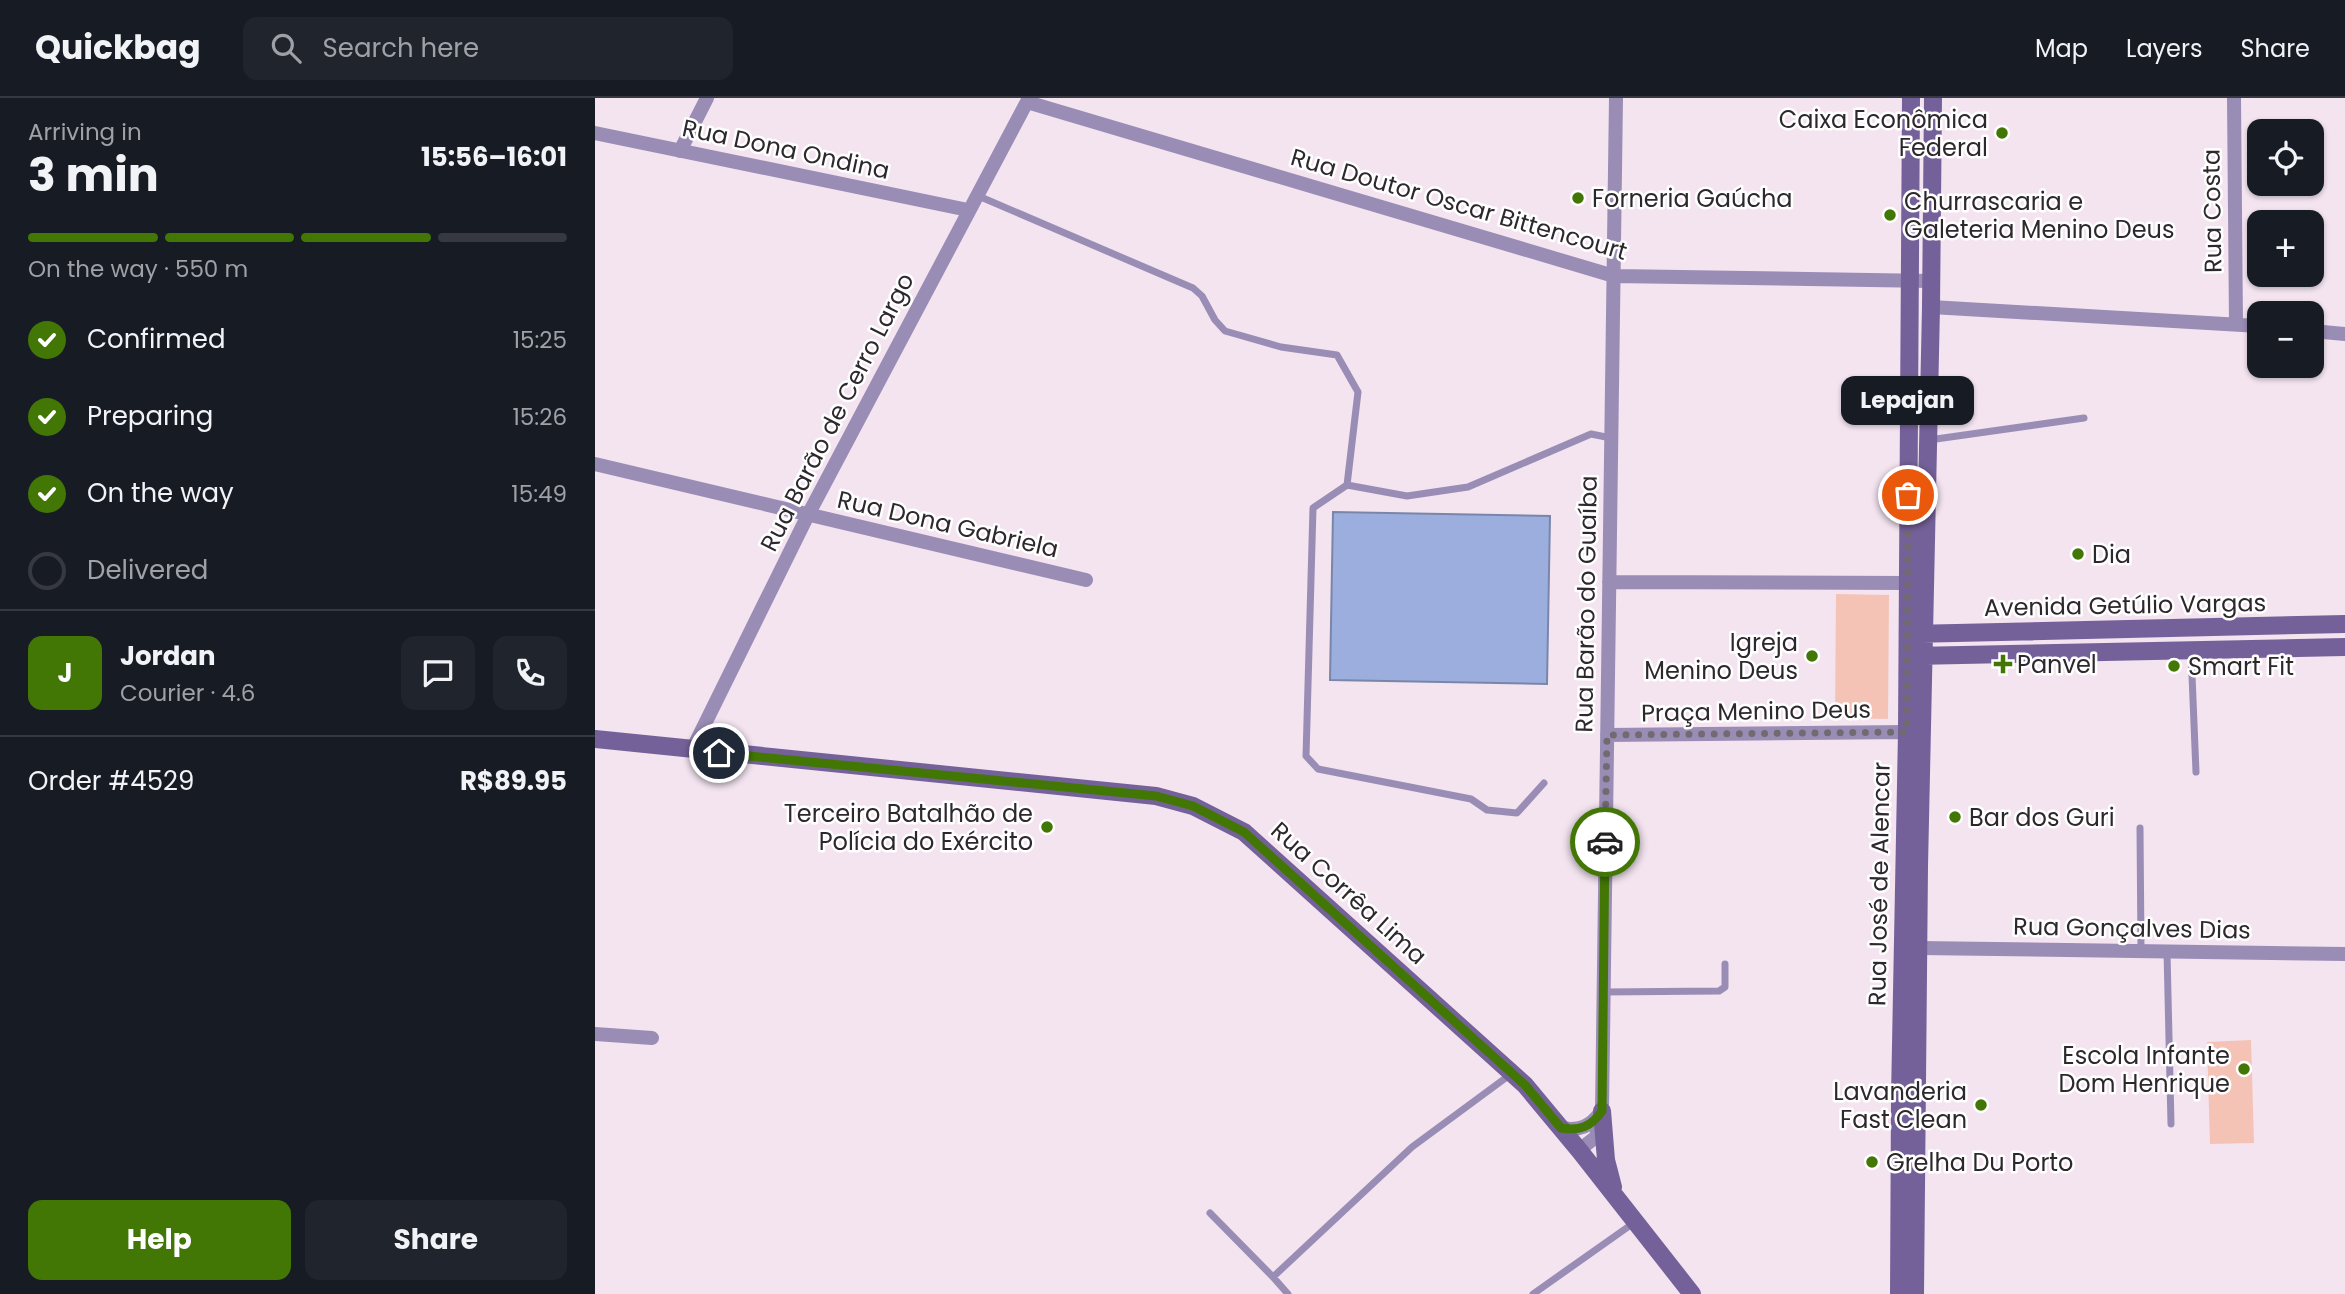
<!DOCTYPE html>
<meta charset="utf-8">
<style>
body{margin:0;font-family:Poppins,sans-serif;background:#20242c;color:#f1f3f6;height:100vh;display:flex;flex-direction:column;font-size:26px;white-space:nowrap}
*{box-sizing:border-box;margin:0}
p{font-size:23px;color:#9ea1a6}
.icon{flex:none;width:38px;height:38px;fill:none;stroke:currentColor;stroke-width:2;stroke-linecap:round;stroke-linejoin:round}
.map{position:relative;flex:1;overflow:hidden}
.panel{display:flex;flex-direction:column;background:#171b24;width:595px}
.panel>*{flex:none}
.tools{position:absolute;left:1652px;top:21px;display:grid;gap:14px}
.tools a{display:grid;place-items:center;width:77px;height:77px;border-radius:14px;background:#171b24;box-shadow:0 2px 5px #0004;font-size:35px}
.pin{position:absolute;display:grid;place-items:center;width:60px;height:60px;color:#fff;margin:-30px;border:4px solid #fff;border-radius:50%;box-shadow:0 2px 7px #0007}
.courier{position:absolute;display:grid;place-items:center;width:70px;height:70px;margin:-35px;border:5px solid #427706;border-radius:50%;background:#fff;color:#222;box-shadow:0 2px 9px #0007}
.bubble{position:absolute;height:49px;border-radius:14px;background:#171b24;box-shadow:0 2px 5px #0004;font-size:23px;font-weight:700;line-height:49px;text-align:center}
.overview em{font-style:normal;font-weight:700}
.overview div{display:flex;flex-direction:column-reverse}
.overview{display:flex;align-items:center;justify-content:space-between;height:119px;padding:0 28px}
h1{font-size:46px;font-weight:700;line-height:52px}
.bar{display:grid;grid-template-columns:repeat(4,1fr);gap:10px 7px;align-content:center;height:84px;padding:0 28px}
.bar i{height:9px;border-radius:5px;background:#363941}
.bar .active{background:#427706}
.bar p{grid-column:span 4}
.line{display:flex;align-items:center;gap:18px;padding:0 28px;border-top:2px solid #363941}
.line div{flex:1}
.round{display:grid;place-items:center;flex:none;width:74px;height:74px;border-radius:14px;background:#20242c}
ol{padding:0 28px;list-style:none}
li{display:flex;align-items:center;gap:21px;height:77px}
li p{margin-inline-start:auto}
li .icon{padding:7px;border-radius:50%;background:#427706;color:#fff;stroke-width:4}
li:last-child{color:#9ea1a6}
li i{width:38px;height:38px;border:4px solid #363941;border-radius:50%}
.cta{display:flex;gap:14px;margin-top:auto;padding:14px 28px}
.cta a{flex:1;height:80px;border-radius:14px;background:#427706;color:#fff;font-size:28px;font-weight:700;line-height:80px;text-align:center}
.cta a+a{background:#20242c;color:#f1f3f6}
header{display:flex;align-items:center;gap:42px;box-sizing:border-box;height:98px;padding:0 35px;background:#171b24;border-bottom:2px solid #363941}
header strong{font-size:33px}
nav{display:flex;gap:38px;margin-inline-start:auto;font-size:24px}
.search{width:490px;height:63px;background:#20242c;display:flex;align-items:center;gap:18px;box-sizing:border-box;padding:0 24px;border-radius:14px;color:#9ea1a6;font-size:26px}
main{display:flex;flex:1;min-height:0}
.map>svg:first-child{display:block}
.green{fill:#f5c3b5}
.water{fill:#9baede;stroke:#7a86a9;stroke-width:2}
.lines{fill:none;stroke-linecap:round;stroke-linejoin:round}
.lane{stroke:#9a8db5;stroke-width:7}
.street{stroke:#9a8db5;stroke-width:14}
.secondary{stroke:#75619a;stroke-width:18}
.done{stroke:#726a71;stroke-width:7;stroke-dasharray:0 12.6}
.route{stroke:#427706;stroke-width:9}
.poi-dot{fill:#427706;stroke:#fff;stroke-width:2.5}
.labels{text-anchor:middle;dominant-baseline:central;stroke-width:5;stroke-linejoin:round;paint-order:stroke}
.poi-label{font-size:24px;fill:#2d282c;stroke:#fff;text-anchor:start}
.street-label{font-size:24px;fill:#2d282c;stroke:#fff}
</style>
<header>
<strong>Quickbag</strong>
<div class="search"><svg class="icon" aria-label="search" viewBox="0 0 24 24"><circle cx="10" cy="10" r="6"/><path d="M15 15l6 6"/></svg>Search here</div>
<nav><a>Map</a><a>Layers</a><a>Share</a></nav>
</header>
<main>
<section class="panel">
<div class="overview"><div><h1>3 min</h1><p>Arriving in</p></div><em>15:56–16:01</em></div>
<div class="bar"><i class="active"></i><i class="active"></i><i class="active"></i><i></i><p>On the way · 550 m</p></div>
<ol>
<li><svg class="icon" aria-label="check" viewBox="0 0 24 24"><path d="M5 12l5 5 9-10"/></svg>Confirmed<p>15:25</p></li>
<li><svg class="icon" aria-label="check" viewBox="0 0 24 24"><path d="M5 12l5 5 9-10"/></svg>Preparing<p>15:26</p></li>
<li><svg class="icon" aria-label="check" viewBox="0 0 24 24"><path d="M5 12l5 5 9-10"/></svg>On the way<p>15:49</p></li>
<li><i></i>Delivered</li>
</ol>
<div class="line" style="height:126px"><b class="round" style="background:#427706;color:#fff">J</b><div><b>Jordan</b><p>Courier · 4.6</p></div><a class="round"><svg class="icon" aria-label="chat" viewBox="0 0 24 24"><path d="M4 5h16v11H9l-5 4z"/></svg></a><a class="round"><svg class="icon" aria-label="phone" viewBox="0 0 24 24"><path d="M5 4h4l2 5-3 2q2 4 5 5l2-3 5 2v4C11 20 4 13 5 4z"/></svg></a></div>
<div class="line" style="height:91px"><div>Order #4529</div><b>R$89.95</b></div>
<div class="cta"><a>Help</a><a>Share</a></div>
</section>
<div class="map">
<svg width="1750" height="1196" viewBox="0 0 1750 1196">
<rect width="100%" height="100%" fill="#f3e4f0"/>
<path class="green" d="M1241,496l53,1 -1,124 -53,-1z
M1656,942l3,103 -44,1 -3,-102z"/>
<path class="water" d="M738,414l217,4 -3,168 -217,-4z"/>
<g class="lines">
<path class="lane" d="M381,97l217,93 9,8 13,24 10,11 56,16 56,8 21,37 -11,93 60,11 61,-9 123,-53 20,4
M1334,342l155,-22
M752,387l-34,23 -7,248 12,13 153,30 16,11 30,3 27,-30
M1596,553l5,121
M1545,730l1,123
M1572,854l4,172
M1009,894l115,-1 6,-4v-23
M615,1115l63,64
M693,1196l-15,-17 139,-130 99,-73
M938,1196l102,-72"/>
<path class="street" d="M1639,0l2,226
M432,4l587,174 317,5
M0,35l373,77
M85,53l27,-53
M1336,209l328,19
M1717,233l33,3
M0,366l491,116
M1014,484l298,1
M1012,637l300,-3 4,8
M97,652l116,-235 221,-417
M1324,850l426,6
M0,936l57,4
M966,1030c18,3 29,-1 40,-16
M984,1052l17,-13 6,-26 14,-1013"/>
<path class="secondary" d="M1316,536l434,-10
M1319,558l431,-9
M0,641l561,57 37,10 51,26 281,253 54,65 113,144
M1007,1013l4,49 7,27
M1304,1196l1,-197 7,-365 4,-634
M1320,1196l4,-427 12,-560 2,-209"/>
</g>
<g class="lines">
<path class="done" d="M1010,744l2,-107 300,-3 1,-237"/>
<path class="route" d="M124,655l437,43 37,10 51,26 281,253 36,43c19,3 30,-1 41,-17l3,-269"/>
</g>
<g class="poi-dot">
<circle cx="1407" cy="35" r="7"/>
<circle cx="983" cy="100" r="7"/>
<circle cx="1295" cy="117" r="7"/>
<circle cx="1483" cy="456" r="7"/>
<circle cx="1217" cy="558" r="7"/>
<path d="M1404.5 555.5h7v7h7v7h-7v7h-7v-7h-7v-7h7z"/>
<circle cx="1579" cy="568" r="7"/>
<circle cx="1360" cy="719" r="7"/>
<circle cx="452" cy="729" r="7"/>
<circle cx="1649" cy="971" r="7"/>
<circle cx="1386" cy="1007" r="7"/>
<circle cx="1277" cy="1064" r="7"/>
</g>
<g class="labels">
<g class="poi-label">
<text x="1393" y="21" text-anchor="end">Caixa Econômica<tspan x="1393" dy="28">Federal</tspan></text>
<text x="997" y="100">Forneria Gaúcha</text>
<text x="1309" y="103">Churrascaria e<tspan x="1309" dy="28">Galeteria Menino Deus</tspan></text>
<text x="1497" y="456">Dia</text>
<text x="1203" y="544" text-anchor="end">Igreja<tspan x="1203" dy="28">Menino Deus</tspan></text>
<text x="1422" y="566">Panvel</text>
<text x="1593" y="568">Smart Fit</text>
<text x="438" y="715" text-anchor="end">Terceiro Batalhão de<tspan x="438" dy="28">Polícia do Exército</tspan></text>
<text x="1374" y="719">Bar dos Guri</text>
<text x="1635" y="957" text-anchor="end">Escola Infante<tspan x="1635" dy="28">Dom Henrique</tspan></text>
<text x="1372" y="993" text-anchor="end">Lavanderia<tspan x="1372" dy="28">Fast Clean</tspan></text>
<text x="1291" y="1064">Grelha Du Porto</text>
</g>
<g class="street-label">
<text transform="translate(191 51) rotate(12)">Rua Dona Ondina</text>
<text transform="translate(864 106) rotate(16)">Rua Doutor Oscar Bittencourt</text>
<text transform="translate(1617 113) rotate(-91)">Rua Costa</text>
<text transform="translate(242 314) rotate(-63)">Rua Barão de Cerro Largo</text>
<text transform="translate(353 426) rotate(13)">Rua Dona Gabriela</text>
<text transform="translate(991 506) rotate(-89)">Rua Barão do Guaíba</text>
<text transform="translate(1530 507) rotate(-1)">Avenida Getúlio Vargas</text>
<text transform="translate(1161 613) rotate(-1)">Praça Menino Deus</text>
<text transform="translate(1284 786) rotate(-89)">Rua José de Alencar</text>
<text transform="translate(754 795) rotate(42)">Rua Corrêa Lima</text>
<text transform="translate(1537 830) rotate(1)">Rua Gonçalves Dias</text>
</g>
</g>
</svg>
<div class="tools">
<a><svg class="icon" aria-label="locate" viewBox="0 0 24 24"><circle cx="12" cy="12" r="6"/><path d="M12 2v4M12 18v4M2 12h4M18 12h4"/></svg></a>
<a>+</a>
<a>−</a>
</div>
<div class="pin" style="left:1313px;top:397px;background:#ea580c"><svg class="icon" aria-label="bag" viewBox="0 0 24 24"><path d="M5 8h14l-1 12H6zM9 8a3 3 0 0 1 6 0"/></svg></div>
<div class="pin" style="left:124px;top:655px;background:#1f2937"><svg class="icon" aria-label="home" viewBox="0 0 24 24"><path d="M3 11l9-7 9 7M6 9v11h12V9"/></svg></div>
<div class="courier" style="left:1010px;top:744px"><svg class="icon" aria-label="car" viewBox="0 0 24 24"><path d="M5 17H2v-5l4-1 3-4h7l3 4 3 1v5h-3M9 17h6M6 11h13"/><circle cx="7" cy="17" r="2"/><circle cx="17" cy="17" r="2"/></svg></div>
<div class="bubble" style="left:1246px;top:278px;width:133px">Lepajan</div>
</div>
</main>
